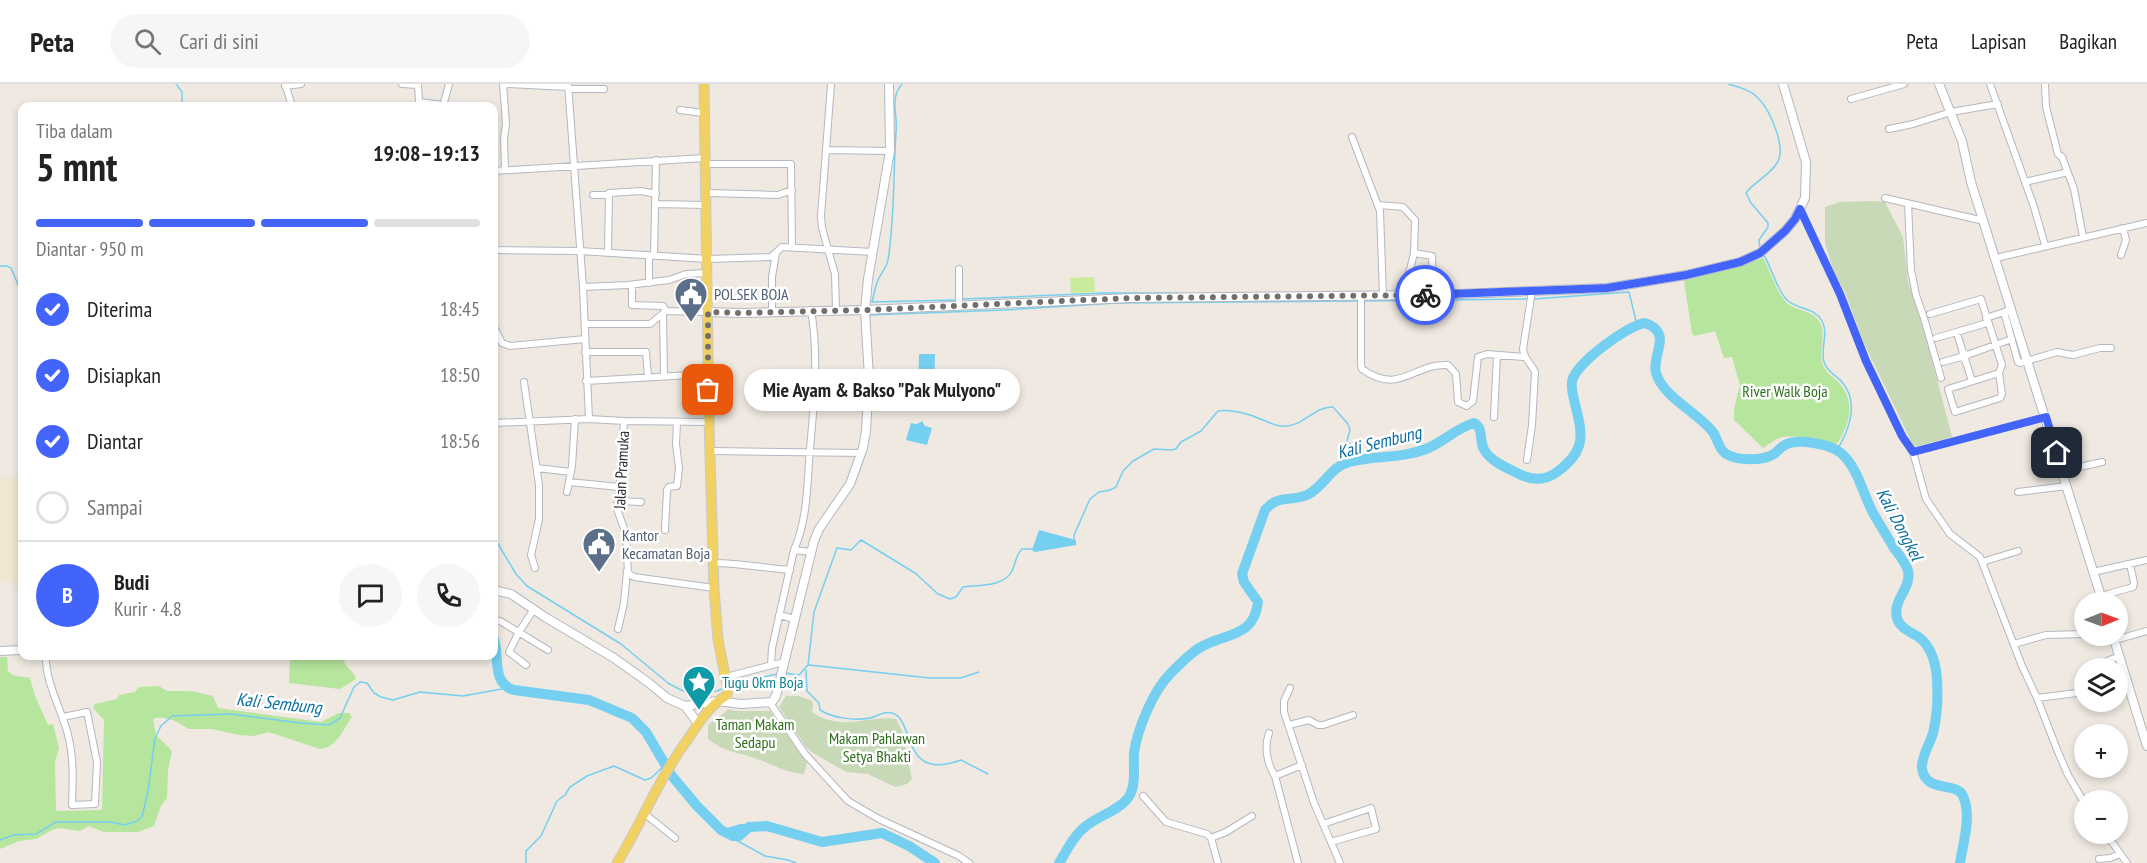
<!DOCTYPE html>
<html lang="id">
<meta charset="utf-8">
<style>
body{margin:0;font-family:"PT Sans Narrow",sans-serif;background:#f6f6f6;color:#222;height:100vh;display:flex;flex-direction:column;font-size:22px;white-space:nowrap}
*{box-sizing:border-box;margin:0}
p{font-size:20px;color:#767676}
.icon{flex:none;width:33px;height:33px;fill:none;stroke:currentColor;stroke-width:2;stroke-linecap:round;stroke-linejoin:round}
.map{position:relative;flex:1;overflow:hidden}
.drawer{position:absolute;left:18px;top:18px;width:480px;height:558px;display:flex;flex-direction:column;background:#fff;border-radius:12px;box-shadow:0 3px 9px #0003}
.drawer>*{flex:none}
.needle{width:39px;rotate:89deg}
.tools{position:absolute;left:2074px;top:508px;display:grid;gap:12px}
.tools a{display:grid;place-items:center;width:54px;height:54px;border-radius:50%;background:#fff;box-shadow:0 3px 9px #0003;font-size:30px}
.pin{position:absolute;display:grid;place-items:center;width:51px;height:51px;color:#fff;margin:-26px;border-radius:12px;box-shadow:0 3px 9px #0006}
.courier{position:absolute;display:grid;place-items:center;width:60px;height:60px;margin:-30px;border:4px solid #4264fb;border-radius:50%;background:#fff;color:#222;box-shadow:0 2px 8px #0007}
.bubble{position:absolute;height:42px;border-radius:21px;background:#fff;box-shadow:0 3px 9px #0003;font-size:20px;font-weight:600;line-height:42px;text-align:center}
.headline em{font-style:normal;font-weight:600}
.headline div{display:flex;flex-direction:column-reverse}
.headline{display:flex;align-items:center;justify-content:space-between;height:102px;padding:0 18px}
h1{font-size:39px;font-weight:600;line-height:45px}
.bar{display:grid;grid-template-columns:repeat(4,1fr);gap:9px 6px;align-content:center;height:72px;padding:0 18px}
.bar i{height:8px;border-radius:4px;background:#e0e0e0}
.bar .selected{background:#4264fb}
.bar p{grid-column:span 4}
.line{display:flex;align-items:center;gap:15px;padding:0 18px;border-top:2px solid #e0e0e0}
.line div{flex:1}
.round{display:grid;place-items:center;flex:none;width:63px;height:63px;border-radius:32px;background:#f6f6f6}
ol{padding:0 18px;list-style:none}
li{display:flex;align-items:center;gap:18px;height:66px}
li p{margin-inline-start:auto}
li .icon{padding:6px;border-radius:50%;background:#4264fb;color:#fff;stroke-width:4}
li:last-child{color:#767676}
li i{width:33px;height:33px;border:3px solid #e0e0e0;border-radius:50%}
header{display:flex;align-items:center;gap:36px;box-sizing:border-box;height:84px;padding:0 30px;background:#fff;border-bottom:2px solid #e0e0e0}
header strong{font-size:28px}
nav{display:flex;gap:33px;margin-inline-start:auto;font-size:21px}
.search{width:420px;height:54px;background:#f6f6f6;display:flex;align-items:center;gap:15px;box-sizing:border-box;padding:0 21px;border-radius:33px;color:#767676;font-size:22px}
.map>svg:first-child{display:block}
.education{fill:#f0e6d1}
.green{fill:#b6e59e}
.cemetery{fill:#c8d9b8}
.pitch{fill:#c9ec9a}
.water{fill:#75cff0}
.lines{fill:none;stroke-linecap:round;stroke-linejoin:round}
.stream{stroke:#75cff0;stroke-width:1.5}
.canal{stroke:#75cff0;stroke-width:6}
.river{stroke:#75cff0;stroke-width:10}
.minor-casing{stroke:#b4b7c1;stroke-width:8}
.tertiary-casing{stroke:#b4b7c1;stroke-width:10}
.secondary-casing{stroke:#b4b7c1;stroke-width:10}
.primary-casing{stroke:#c9c9c9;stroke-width:11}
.minor{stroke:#fff;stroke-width:6}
.tertiary{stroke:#fff;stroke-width:8}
.secondary{stroke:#fff;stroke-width:8}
.primary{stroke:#f2d163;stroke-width:9}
.done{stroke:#726f6d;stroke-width:6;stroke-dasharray:0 10.8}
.route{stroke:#4264fb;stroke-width:8}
.labels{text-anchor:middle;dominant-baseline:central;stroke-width:5;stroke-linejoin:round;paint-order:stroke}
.service-label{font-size:16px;fill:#4e5e75;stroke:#fff;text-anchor:start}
.park-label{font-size:16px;fill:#2c6e1b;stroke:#fff}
.street-label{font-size:16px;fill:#2e2e2e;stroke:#fff}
.culture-label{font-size:16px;fill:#0d838f;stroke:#fff;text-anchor:start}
.water-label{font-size:18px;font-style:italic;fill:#0d6fa3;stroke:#fff}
</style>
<header>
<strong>Peta</strong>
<div class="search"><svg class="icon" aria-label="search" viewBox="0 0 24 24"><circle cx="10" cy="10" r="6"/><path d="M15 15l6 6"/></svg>Cari di sini</div>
<nav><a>Peta</a><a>Lapisan</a><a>Bagikan</a></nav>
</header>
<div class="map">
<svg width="2147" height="779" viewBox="0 0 2147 779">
<rect width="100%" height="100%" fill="#efe9e1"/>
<path class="education" d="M0,390l5,5 17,-3v115l-4,-1 -7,-8h-11z"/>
<path class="green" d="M1763,174c7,12 13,32 21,42 9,12 26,8 35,21 8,12 0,27 3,41 2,10 11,14 17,21 18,19 10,45 -4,63 -12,-4 -43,-13 -56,-8 -5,2 -11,7 -16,10l-29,-28v-11l6,-24 -8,-28 -8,1 -9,-27 -20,5 -3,-2 -8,-53z
M309,572h38l-3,6c3,7 10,9 12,17l-16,10 -51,-6 1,-26h19z
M0,573h7l1,14 4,4 18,3 5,18 13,29 5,-1 6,24 -4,14 1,49 46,-1 2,-90 -11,-12 2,-4 22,-5 2,-4 16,-3 4,-5 20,-1 8,5h24l22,5 5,12 103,14 18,-9h10l3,4c-9,12 -15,31 -32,32l-51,-17 -15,4 -15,-1 -27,-6h-24c-9,-7 -24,-14 -35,-10l3,16 16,16 -4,19 -1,28 -6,8 -7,20 -16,6h-34l-15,-6 -9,5 -22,-3 -10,4 -12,7 -17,2 -19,8z"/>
<path class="cemetery" d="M1874,117l11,1 18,35 5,44 20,63 24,93 -38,10 -51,-106 -18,-49 -11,-20 -9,-29v-36l15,-5z
M786,612h13l13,5 1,5 -1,6c5,3 11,7 17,8 22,7 45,-5 67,-1l6,12 10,48 -5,5 -12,3 -27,-13 -22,-2 -33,-19 -7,-6 -27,-40z
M729,625l6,2h35l37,52 -3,11c-18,-1 -30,-9 -47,-15 -20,-8 -30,-5 -49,-20v-14z"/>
<path class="pitch" d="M1094,193l1,15 -24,1 -1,-15z"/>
<path class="water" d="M919,270h16l-1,43h-16z
M922,337l3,5 7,2 -5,17 -21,-5 5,-17 6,1z
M1039,446l37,10v5l-41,7 -3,-2z"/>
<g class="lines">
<path class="stream" d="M176,0l6,8v14
M902,0c-13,16 -4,28 -6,48 -3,43 -1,85 -8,128 -1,7 -7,13 -10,20 -3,7 -4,15 -6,22l84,-2
M1728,0c10,3 23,6 30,14 12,12 29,50 19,65 -8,13 -23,19 -31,30l5,10 17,20v4l-9,13 1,8
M1764,171c7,12 14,37 23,45 11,10 27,7 35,21 7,13 -2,27 2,41 3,10 12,13 18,20 18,21 7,48 -5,68
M0,182h7l4,2 11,26
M963,215l141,-6h73
M1534,215l95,-7 8,33
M1363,217l166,-2
M868,231l138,-5 110,-7 242,-2
M858,390l8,-24
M494,453l22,37 11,12 94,58 47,39 11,6 7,3h9l22,-1 5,-2
M1074,455v-4l16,-36 9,-7 11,-2 6,-3 7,-16 10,-10 21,-12 17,1 5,-1 5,-7 20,-11 17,-20c14,-2 32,3 45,9 6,2 12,6 18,6 20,3 33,-20 52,-19l15,17 2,6 -3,11 9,9 5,10
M809,581l121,13h31l18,-6
M806,586l1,21 12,12 1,7c13,8 34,11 50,8 7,-1 14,-8 22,-5 24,7 8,69 69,47l27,14
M785,589l14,2 9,-10 6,-53 23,-64 14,2 10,-10 54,33 23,21 12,5 6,-2 7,-10c15,-2 41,0 49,-16 4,-8 3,-15 10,-22h11
M732,600l45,-10
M733,752l1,3 31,17 23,4 8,3
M0,756l13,-5 23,-1 20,-12h54l15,3 12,-4 5,-4 6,-26 7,-53 6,-12 11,-10 59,-2 70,9 28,2 11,-7 14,-31 6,-5 7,1 7,10 7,4 12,3 27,-8 43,4 44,-8
M526,779v-12l15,-15 16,-35 8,-6 5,-8 17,-11 27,-10 31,14 6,-2 13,-12"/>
<path class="canal" d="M727,747l13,-4h9"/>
<path class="river" d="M494,555c6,18 -3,44 20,51l75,10 43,18 14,14 26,44 25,30 24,24 12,6h6l10,-9 18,-1 55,16 60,-9 27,13 26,17
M1059,779c8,-13 15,-28 27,-37 12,-10 32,-15 42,-28 9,-13 5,-30 6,-45 3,-23 19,-62 36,-79 9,-9 20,-21 31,-27 24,-14 53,-9 57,-45l-14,-20 -2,-8 23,-64c14,-16 25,-8 42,-15 17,-8 23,-28 42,-33 26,-7 52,-3 77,-13 18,-7 30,-21 48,-26 11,6 4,19 11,28 6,10 20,16 30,21 15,8 28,10 42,0 29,-21 26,-37 18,-68 -2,-8 -4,-15 -3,-23 4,-18 56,-56 73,-58 29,10 6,32 11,50 7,24 41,39 56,58 6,7 6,18 14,23 12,7 37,7 48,0 4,-3 7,-7 11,-9 13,-7 45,-1 56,8 17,15 22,41 32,60 7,12 14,23 21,35 5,7 12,15 14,23 4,17 -16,29 -11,47 3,11 15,14 23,20 12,10 16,27 17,41 1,17 0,38 -4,54 -3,11 -12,24 -11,35 3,26 35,13 41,28 9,20 0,47 -3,67"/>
<g class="minor-casing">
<path id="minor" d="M285,0l7,22
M402,0l16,1 1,17 24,3
M503,0l3,40 -2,14 1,32
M506,0l62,3
M568,0l15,203 6,132 35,2 85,1
M831,0l-10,132 1,12 13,46 1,35
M1990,0l44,123 11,38
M2045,0l1,23 12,47 4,3 12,32 9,48
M285,2l16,-2
M568,5h36
M1851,15l53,-15
M443,22l6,-22
M680,26l24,3
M1889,45l24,-5 38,-12 47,-8
M1352,53l28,74 3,85
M826,66l64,1
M704,80h87l1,83
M494,87l210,-13
M2025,98l39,-9
M706,109l72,2 14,-5
M593,111h15
M1885,114l99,23
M656,120l50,1
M1908,120l3,66 5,25 8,23 17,60
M1379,121l24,2 12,13 -1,33 18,3 1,39
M1800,125l40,85 26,67 36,75 11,16 13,47 24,35 30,23 2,5 40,104 15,32 21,54 10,23 17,29
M494,166l86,1 128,8 63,-2 11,-10 91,5
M608,169l1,-60 32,-2 15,3
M2121,171l5,-15 -3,-12
M654,172l2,-96
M1996,174l151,-35
M959,185v36
M649,199v-27
M632,201v20l31,1 3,5
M583,203l45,-2 41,-5 17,-6 22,-1
M1406,212l-1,-5 9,-38
M1361,213v68l1,4c38,27 51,-6 86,-4l8,9 2,28 9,4 6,-5 5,-44 9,-3 37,3
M2012,225l-8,3 14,50 2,1 37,-11 16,3 27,-7h11
M772,227v-34l4,-24
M663,230l1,62
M1930,230l51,-15 21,66 -3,8 3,21 -2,4 -45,14 -7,-23 51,-16
M1986,234l18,-6
M585,240h65l16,-13 42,1
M494,243l8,16 8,3 75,-7
M1957,249l6,20
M1936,254l51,-15
M585,268h61l2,25
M1967,271l-2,4 -4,-2 2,-4 4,2 45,-16
M1965,275l7,22
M1943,278l18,-5
M586,297l122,-7
M524,298l15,103v34l-8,36 4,13
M1494,333l3,-62
M624,337l-3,50 -4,38 9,25 2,39 6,4 80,11
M494,339l95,-4
M710,367l152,2
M1913,368l133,-35
M1527,376l5,-35 3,-53c-4,-9 -11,-13 -12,-23l9,-58
M537,384l34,4
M2062,387l40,-9
M569,398l50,5
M567,408l5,-26 3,-47
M2018,408l49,-6
M617,417l24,1
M665,446l2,-40 2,-3 8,-1 2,-18 -3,-24 1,-22
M794,466c14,-32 13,-66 16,-101 4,-46 9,-93 1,-139
M1982,478l36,-11
M714,479c25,0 50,5 76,7
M2093,488l54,-12
M2101,512l32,-9 1,-4 -4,-19
M779,531l16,4
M500,537l48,29
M618,545l6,-26 3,-32
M2115,556l32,-9
M2014,560l32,-9 39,-1
M46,572c-1,24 14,51 21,75 7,24 6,49 5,74l23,-1 2,-42 -10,-50 -24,5
M526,581l-17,-13 10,-20 15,-23
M771,581l1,-17 22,-98 17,2
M2089,584l31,-12
M726,593l58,-15
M1290,604l-6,13v11l30,91 26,60
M2037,614l48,-6
M770,619l35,51 43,47 31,18 80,37 10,7
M1289,641l20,-5 9,5h5l30,-10
M1269,649c-5,14 -2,31 6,43l27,-11
M1275,692l23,87
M1143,712l23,26 41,12 4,4 7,25
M645,730l30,24
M1323,740l48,-16 5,21 -45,13
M2106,750l21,29
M1211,754l15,-6 26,-16
M2099,775l11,-1 10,-4"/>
</g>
<g class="tertiary-casing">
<path id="tertiary" d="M1939,0l23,57 9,41 132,421
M2113,552l34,110
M685,622l33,-5 23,3 31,-2 4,-6 38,-155 5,-12 31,-45 13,-36 3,-17 3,-53 -4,-68 3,-31 22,-128 -1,-67"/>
</g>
<g class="secondary-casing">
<path id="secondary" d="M708,228l31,1 126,-3 265,-12 303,-3 174,-7 79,-13 54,-13 20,-9 25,-22 10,-12 10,-21 1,-36 -23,-78
M494,506l17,4 34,23 69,41 35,25 18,15 18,8 12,16
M0,567l22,-1"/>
</g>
<g class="primary-casing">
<path id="primary" d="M617,779c25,-41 42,-85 71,-124 12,-18 20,-32 39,-44l1,-5 -10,-50 -4,-52 -5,-166 -5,-338"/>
</g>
<use href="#minor" class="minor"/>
<use href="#tertiary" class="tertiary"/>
<use href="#secondary" class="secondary"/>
<use href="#primary" class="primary"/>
</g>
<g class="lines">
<path class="done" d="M708,306v-78l31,1 126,-3 265,-12 295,-3"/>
<path class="route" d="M1425,211l182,-7 79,-13 54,-13 20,-9 25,-22 10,-12 5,-10 40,85 26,67 36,75 11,16 133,-35 11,36"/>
</g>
<defs>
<g id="civic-pin" transform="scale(1.725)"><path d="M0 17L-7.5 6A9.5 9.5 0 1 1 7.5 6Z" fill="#5c6f8a" stroke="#fff"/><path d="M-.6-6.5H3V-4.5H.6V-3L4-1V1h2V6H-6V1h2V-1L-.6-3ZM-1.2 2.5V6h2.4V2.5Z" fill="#fff"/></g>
<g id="sight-pin" transform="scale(1.725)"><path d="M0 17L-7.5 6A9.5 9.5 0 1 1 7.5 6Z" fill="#0f9aa8" stroke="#fff"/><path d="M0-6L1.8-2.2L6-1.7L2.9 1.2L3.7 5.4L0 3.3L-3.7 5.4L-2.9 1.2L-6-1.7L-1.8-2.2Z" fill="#fff"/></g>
</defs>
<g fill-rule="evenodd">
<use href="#civic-pin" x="691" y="210"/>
<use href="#civic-pin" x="599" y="460"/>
<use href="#sight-pin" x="699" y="598"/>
</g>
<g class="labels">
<g class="service-label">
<text x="714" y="210">POLSEK BOJA</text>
<text x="622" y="451">Kantor<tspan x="622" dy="18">Kecamatan Boja</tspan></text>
</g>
<g class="park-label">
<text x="1785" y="307">River Walk Boja</text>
<text x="755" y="640">Taman Makam<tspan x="755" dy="18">Sedapu</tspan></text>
<text x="877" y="654">Makam Pahlawan<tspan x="877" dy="18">Setya Bhakti</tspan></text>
</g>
<g class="street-label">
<text transform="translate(621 386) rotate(-87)">Jalan Pramuka</text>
</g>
<g class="culture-label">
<text x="722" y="598">Tugu 0km Boja</text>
</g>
<g class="water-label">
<text transform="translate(1379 358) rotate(-14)">Kali Sembung</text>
<text transform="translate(1900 440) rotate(62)">Kali Dongkel</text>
<text transform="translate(279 619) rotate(6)">Kali Sembung</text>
</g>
</g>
</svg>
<div class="tools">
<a><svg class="needle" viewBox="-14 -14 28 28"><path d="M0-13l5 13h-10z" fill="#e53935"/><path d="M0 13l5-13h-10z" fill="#767676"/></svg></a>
<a><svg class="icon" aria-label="layers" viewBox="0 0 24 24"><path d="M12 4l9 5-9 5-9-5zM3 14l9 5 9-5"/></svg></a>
<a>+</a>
<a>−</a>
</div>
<div class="pin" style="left:708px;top:306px;background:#ea580c"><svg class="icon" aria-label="bag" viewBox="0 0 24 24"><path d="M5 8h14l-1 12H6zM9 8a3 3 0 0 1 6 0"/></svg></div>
<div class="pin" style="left:2057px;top:369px;background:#1f2937"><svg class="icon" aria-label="home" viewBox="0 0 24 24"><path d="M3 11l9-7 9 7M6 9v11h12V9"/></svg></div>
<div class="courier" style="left:1425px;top:211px"><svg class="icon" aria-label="bike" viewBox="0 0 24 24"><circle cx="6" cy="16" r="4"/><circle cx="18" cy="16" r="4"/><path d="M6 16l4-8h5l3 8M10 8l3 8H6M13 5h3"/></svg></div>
<div class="bubble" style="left:744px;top:285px;width:276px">Mie Ayam &amp; Bakso &quot;Pak Mulyono&quot;</div>
<section class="drawer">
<div class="headline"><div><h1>5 mnt</h1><p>Tiba dalam</p></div><em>19:08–19:13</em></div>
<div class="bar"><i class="selected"></i><i class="selected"></i><i class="selected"></i><i></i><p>Diantar · 950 m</p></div>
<ol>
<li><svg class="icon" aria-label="check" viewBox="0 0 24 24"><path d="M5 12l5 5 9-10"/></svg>Diterima<p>18:45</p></li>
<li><svg class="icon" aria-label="check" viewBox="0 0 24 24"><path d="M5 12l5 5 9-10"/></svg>Disiapkan<p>18:50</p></li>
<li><svg class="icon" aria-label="check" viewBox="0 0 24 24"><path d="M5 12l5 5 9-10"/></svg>Diantar<p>18:56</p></li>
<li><i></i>Sampai</li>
</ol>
<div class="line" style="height:108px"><b class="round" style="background:#4264fb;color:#fff">B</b><div><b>Budi</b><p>Kurir · 4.8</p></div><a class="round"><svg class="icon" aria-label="chat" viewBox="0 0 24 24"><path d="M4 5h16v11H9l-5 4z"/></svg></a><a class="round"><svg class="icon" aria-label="phone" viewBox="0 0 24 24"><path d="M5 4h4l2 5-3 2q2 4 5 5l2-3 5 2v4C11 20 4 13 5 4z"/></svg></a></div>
</section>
</div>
